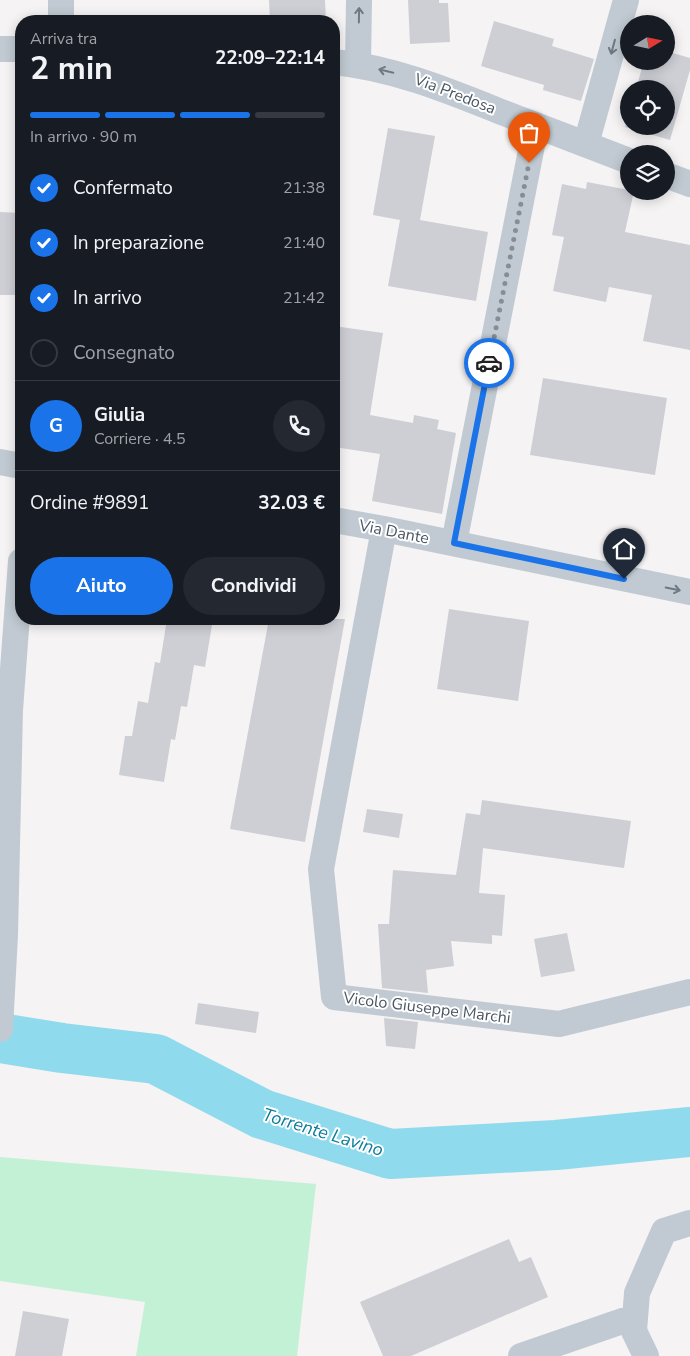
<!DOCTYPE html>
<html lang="it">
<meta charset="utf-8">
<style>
body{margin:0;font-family:"Nunito Sans",sans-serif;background:#242831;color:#f1f3f6;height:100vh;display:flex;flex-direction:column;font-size:19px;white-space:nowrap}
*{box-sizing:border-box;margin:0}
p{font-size:16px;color:#9ea1a6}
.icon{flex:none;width:28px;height:28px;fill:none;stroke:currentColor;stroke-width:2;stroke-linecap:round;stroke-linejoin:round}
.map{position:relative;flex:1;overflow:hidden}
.sheet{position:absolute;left:15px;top:15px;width:325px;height:610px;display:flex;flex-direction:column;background:#171b24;border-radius:20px;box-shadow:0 2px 12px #0003}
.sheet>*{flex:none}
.needle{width:32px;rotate:80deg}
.fabs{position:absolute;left:620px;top:15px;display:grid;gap:10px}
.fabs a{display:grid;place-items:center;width:55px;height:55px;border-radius:50%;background:#171b24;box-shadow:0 2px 12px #0003;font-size:25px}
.pin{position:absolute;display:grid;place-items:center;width:42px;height:42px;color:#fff;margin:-51px -21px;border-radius:50% 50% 50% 0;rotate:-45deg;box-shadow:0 0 5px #0007}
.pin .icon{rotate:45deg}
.courier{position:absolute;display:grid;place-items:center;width:50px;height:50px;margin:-25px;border:4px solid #1a73e8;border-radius:50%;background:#fff;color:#222;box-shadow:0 1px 6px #0007}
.headline em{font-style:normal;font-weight:700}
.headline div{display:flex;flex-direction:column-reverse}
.headline{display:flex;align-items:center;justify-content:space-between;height:85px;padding:0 15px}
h1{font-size:32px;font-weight:700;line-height:38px}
.bar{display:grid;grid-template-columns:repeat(4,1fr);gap:8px 5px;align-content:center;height:60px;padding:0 15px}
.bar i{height:6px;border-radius:4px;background:#363941}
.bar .selected{background:#1a73e8}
.bar p{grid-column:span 4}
.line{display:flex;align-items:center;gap:12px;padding:0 15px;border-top:1px solid #363941}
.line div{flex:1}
.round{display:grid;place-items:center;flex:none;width:52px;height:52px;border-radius:26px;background:#242831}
ol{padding:0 15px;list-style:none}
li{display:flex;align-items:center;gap:15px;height:55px}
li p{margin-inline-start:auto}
li .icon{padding:5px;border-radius:50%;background:#1a73e8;color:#fff;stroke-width:4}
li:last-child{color:#9ea1a6}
li i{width:28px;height:28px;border:2px solid #363941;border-radius:50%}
.action{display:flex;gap:10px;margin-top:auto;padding:10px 15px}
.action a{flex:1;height:58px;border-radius:30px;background:#1a73e8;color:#fff;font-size:20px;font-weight:700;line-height:58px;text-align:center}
.action a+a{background:#242831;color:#f1f3f6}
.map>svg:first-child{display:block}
.green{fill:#c3f1d5}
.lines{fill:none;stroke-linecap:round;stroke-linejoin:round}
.river{stroke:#90daee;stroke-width:50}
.building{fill:#cdcfd5}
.minor{stroke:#c1cad2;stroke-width:26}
.oneway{stroke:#6e7983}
.done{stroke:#868d94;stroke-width:5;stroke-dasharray:0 9}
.route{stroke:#1a73e8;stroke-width:6}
.labels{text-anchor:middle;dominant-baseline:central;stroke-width:4;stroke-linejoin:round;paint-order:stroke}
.street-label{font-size:16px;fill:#4a5661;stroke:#fff}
.water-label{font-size:18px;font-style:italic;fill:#0c7c9b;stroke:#fff}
</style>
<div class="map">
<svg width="690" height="1356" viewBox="0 0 690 1356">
<rect width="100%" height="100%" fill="#f5f3f3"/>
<path class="green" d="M0,1157l316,27 -19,172h-161l9,-54 -145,-21z"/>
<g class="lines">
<path class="river" d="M0,1038l62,10 94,11 106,55 128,40 166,-9 134,-13"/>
</g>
<path class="building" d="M269,0h56l1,21h-56z
M408,0h31v3h9l2,39 -40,2z
M494,21l60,18 -2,7 42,13 -13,42 -38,-11 1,-5 -63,-19z
M666,51l24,7v12l-20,70 -45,-13 4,-14v13h37v-37h-30l8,-28h22z
M388,128l47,8 -15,84 68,12 -12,69 -88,-15 12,-66 -27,-5z
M587,182l47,9 -9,41 65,13v105l-47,-9 9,-46 -43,-8 -3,15 -53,-11 11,-54 -12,-2 10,-51 24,5z
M0,212l21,1v82h-21z
M334,326l49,7 -13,82 43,8 1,-8 25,5 -2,9 19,4 -14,81 -70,-13 8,-47 -46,-7z
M543,378l124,20 -12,77 -125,-20z
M449,609l80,12 -11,80 -81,-12z
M167,619h46l-8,48 -11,-2 -7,42 -6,-1 -6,34 -4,-1 -7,43 -45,-7 6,-39h7l6,-35 10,2 7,-41 5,1z
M269,619h76l-40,223 -75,-13z
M482,800l149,21 -7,47 -141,-20 -4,45 26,2 -3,41 -10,-1v9l-41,-3 3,25 -28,4 2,23 -46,-5 -4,-64h11l4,-54 63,5 10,-62 14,2z
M367,809l36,5 -4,24 -36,-6z
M567,933l8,38 -34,6 -7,-38z
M198,1003l61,9 -3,21 -61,-9z
M384,1018l34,4 -3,27 -29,-3z
M509,1239l10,23 12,-5 17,40 -137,59h-28l-23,-54z
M23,1311l46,8 -7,37h-47z"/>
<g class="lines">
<path class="minor" d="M61,21v-21
M0,49h21
M334,62c60,6 115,29 170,51 42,16 83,32 125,48
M358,64l1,-64
M586,144l40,-144
M666,175l24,9
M0,462l21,4
M334,520l50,9 306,63
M384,529l-63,340 13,128 225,27 131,-32
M454,543l82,-418
M0,1029l5,-94 5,-225 11,-149
M521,1356l113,-39
M646,1356l-12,-25 3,-38 27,-62 26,-8"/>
</g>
<defs><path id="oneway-shaft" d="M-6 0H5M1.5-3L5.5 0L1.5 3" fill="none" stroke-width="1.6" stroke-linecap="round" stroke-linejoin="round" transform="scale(1.25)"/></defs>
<g class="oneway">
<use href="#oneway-shaft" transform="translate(359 15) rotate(-89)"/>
<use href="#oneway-shaft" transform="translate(613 47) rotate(105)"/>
<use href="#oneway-shaft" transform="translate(386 71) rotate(-167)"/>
<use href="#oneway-shaft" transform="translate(673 589) rotate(12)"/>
</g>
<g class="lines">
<path class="done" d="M489,363l40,-200"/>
<path class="route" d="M489,363l-35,180 170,36"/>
</g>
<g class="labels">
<g class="street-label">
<text transform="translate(455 94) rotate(21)">Via Predosa</text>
<text transform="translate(394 532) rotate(11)">Via Dante</text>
<text transform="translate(427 1008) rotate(7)">Vicolo Giuseppe Marchi</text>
</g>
<g class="water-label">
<text transform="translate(323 1132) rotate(17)">Torrente Lavino</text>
</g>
</g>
</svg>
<div class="fabs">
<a><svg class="needle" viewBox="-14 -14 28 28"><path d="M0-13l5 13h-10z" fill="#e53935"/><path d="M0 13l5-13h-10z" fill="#9ea1a6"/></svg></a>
<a><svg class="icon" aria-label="locate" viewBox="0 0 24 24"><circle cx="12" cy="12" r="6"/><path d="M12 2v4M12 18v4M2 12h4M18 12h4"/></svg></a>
<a><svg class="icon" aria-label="layers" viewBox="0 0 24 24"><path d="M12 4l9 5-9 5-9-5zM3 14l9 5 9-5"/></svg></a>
</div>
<div class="pin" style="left:529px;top:163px;background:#ea580c"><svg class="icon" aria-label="bag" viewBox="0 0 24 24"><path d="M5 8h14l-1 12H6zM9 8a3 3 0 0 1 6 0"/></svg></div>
<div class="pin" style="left:624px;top:579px;background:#1f2937"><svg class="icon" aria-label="home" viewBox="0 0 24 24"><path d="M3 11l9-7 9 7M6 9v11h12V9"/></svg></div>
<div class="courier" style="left:489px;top:363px"><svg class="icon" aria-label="car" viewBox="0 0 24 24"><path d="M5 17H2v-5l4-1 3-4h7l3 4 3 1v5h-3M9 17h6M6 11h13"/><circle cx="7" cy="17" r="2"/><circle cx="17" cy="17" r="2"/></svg></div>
<section class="sheet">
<div class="headline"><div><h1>2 min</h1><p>Arriva tra</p></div><em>22:09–22:14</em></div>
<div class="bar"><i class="selected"></i><i class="selected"></i><i class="selected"></i><i></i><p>In arrivo · 90 m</p></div>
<ol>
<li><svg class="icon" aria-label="check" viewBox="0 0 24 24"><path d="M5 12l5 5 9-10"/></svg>Confermato<p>21:38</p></li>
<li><svg class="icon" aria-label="check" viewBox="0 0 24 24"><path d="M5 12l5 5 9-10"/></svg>In preparazione<p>21:40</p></li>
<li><svg class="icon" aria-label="check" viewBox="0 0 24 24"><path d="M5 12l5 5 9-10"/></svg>In arrivo<p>21:42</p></li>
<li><i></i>Consegnato</li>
</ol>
<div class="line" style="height:90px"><b class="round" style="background:#1a73e8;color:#fff">G</b><div><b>Giulia</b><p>Corriere · 4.5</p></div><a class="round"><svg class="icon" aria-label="phone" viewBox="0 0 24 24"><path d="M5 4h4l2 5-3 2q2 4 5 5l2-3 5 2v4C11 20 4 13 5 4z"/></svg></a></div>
<div class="line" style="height:65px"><div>Ordine #9891</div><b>32.03 €</b></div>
<div class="action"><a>Aiuto</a><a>Condividi</a></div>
</section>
</div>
